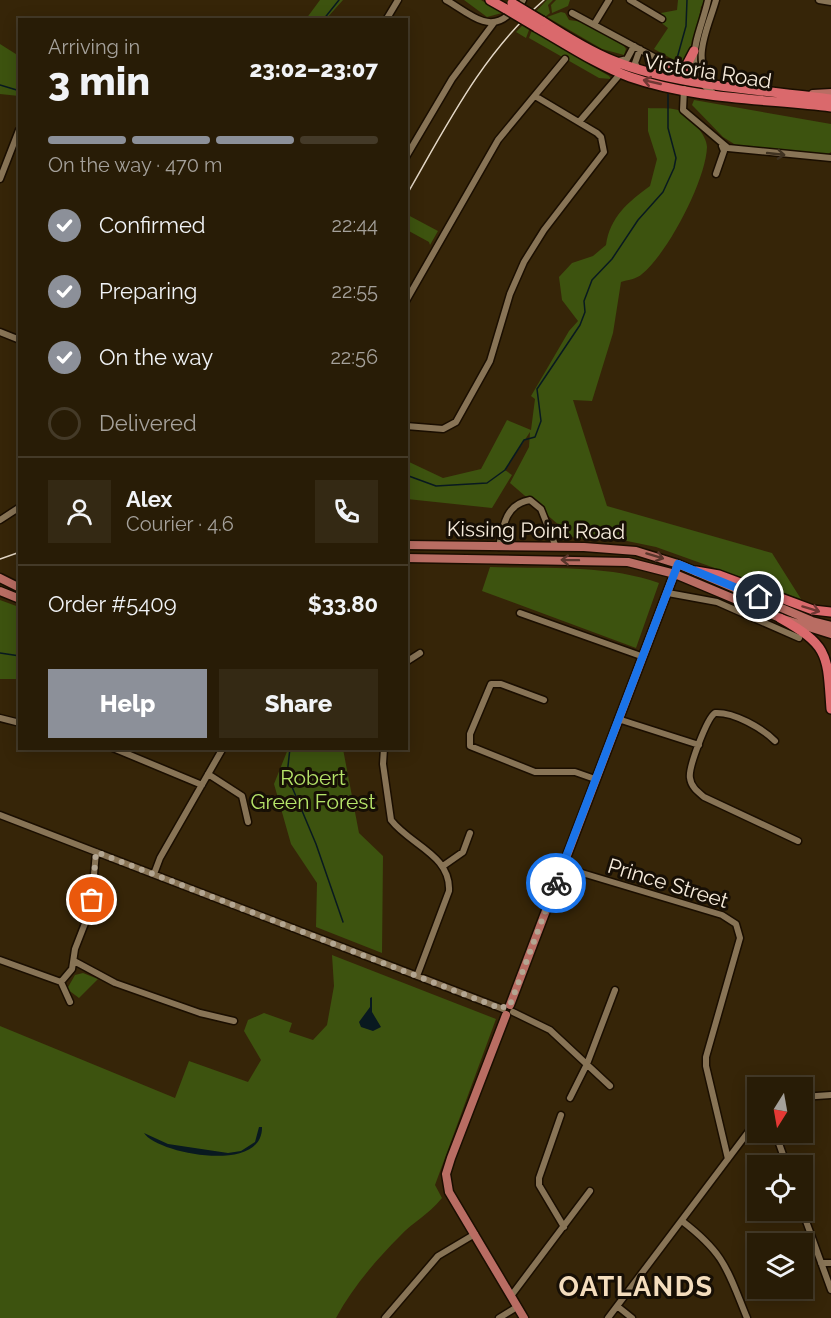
<!DOCTYPE html>
<meta charset="utf-8">
<style>
body{margin:0;font-family:Raleway,sans-serif;background:#342914;color:#f1f3f6;height:100vh;display:flex;flex-direction:column;font-size:22px;white-space:nowrap}
*{box-sizing:border-box;margin:0}
p{font-size:20px;color:#a5a19b}
.icon{flex:none;width:33px;height:33px;fill:none;stroke:currentColor;stroke-width:2;stroke-linecap:round;stroke-linejoin:round}
.map{position:relative;flex:1;overflow:hidden}
.side{position:absolute;left:18px;top:18px;width:390px;height:732px;display:flex;flex-direction:column;background:#281c06;border-radius:0px;box-shadow:0 3px 15px #0003,0 0 0 2px #443a28}
.side>*{flex:none}
.needle{width:39px;rotate:191deg}
.tools{position:absolute;left:747px;top:1077px;display:grid;gap:12px}
.tools a{display:grid;place-items:center;width:66px;height:66px;border-radius:0px;background:#281c06;box-shadow:0 3px 15px #0003,0 0 0 2px #443a28;font-size:30px}
.pin{position:absolute;display:grid;place-items:center;width:51px;height:51px;color:#fff;margin:-26px;border:3px solid #fff;border-radius:50%;box-shadow:0 2px 6px #0007}
.courier{position:absolute;display:grid;place-items:center;width:60px;height:60px;margin:-30px;border:4px solid #1a73e8;border-radius:50%;background:#fff;color:#222;box-shadow:0 2px 8px #0007}
.overview em{font-style:normal;font-weight:800}
.overview div{display:flex;flex-direction:column-reverse}
.overview{display:flex;align-items:center;justify-content:space-between;height:102px;padding:0 30px}
h1{font-size:39px;font-weight:800;line-height:45px}
.bar{display:grid;grid-template-columns:repeat(4,1fr);gap:9px 6px;align-content:center;height:72px;padding:0 30px}
.bar i{height:8px;border-radius:4px;background:#443a28}
.bar .active{background:#8c9099}
.bar p{grid-column:span 4}
.line{display:flex;align-items:center;gap:15px;padding:0 30px;border-top:2px solid #443a28}
.line div{flex:1}
.round{display:grid;place-items:center;flex:none;width:63px;height:63px;border-radius:0px;background:#342914}
ol{padding:0 30px;list-style:none}
li{display:flex;align-items:center;gap:18px;height:66px}
li p{margin-inline-start:auto}
li .icon{padding:6px;border-radius:50%;background:#8c9099;color:#fff;stroke-width:4}
li:last-child{color:#a5a19b}
li i{width:33px;height:33px;border:3px solid #443a28;border-radius:50%}
.button{display:flex;gap:12px;margin-top:auto;padding:12px 30px}
.button a{flex:1;height:69px;border-radius:0px;background:#8c9099;color:#fff;font-size:24px;font-weight:800;line-height:69px;text-align:center}
.button a+a{background:#342914;color:#f1f3f6}
.map>svg:first-child{display:block}
.green{fill:#3d530f}
.water{fill:#091920}
.lines{fill:none;stroke-linecap:round;stroke-linejoin:round}
.stream{stroke:#091920;stroke-width:1.5}
.minor-casing{stroke:#1a0e00;stroke-width:9}
.major-casing{stroke:#1a0e00;stroke-width:11}
.highway-casing{stroke:#1a0e00;stroke-width:12}
.minor{stroke:#887456;stroke-width:6}
.major{stroke:#b96d63;stroke-width:8}
.highway{stroke:#da696c;stroke-width:9}
.tram{stroke:#e4d8c7;stroke-width:1.5}
.highway-bridge-casing{stroke:#1a0e00;stroke-width:12;stroke-linecap:butt}
.highway-bridge{stroke:#da696c;stroke-width:9}
.oneway{stroke:#6f3733}
.oneway2{stroke:#3f3221}
.oneway3{stroke:#58352b}
.done{stroke:#b3a692;stroke-width:6;stroke-dasharray:0 10.8}
.route{stroke:#1a73e8;stroke-width:8}
.labels{text-anchor:middle;dominant-baseline:central;stroke-width:6;stroke-linejoin:round;paint-order:stroke}
.street-label{font-size:21px;fill:#f7ecdc;stroke:#170f05}
.park-label{font-size:21px;fill:#b6e469;stroke:#170f05}
.district-label{font-size:27px;font-weight:bold;letter-spacing:1.5px;fill:#f4ddbd;stroke:#170f05}
</style>
<div class="map">
<svg width="831" height="1318" viewBox="0 0 831 1318">
<rect width="100%" height="100%" fill="#362508"/>
<path class="green" d="M320,0h23l-17,19h-20z
M464,0h17l21,13 -15,4z
M547,0h6l-5,5 2,8 -21,17 -3,8 -10,-6z
M556,0h14l-2,6 -16,7 -1,-8z
M678,0h27l-4,7 -7,40h-4l-7,18 -29,-16 14,-21 -9,-7 2,-8 16,-3z
M561,12l4,1 4,7 14,2 41,24 2,3 -2,6 -22,-6 -55,-32z
M532,30l77,46 2,3 -12,-1 -70,-40z
M0,44l19,12v40l-19,-2z
M694,100l137,24v28l-7,5 -85,-10 -16,-10 -31,-32z
M648,108c8,1 25,-1 32,3 10,6 27,24 27,36 -1,33 -39,106 -65,127 -5,5 -15,6 -21,8l-8,51 -21,68 -19,-1 34,106 165,47 29,46 -145,-52 -29,-6 -53,-3 -64,-55 19,-36 1,-15 -25,38 7,5 -20,33 -85,-9v-38l36,17 38,-9 26,-49 24,10 4,-31 -4,-3 38,-65 9,-10 -16,-21 -3,-23 13,-14 21,-7 13,-11c4,-28 22,-43 44,-59l7,-27 -9,-28z
M406,214l32,17 -8,14 -1,-3 -22,-12z
M490,567c56,2 116,-3 169,16l-23,65 -154,-57z
M0,600l19,7v72h-19z
M288,749h55l16,84 24,23 -1,97 -66,-26 1,-44 -26,-39 -17,-60z
M332,955l164,64 -61,166 7,13c-15,18 -28,23 -42,38 -24,24 -48,52 -64,82h-336v-292l175,72 14,-37 59,21 13,-22 -17,-29 4,-11 16,-7 28,10 -3,9 24,8 14,-15 7,-39z
M83,973l15,6 -19,19 -12,-9 8,-14z"/>
<path class="water" d="M372,997v15l9,15 -8,4 -12,-4 -2,-5 11,-15v-9z
M259,1127h3c1,48 -106,26 -118,6l24,11 60,9 13,-2 14,-9z"/>
<g class="lines">
<path class="stream" d="M323,20l16,-20
M676,62l10,-36 1,-26
M0,85l20,6
M406,475l30,11 51,-3 18,-13 19,-30 11,-3 6,-16 -4,-32 43,-64 5,-13 -1,-11 8,-21 20,-21 26,-39 25,-28 11,-24 2,-10 -8,-30v-34
M0,653l20,3
M290,748l-3,27 29,69 27,78"/>
<g class="minor-casing">
<path id="minor" d="M446,0c20,11 41,33 61,16
M630,0l32,19
M708,0c-7,33 -30,69 5,93
M819,0l12,2
M522,2l1,-2
M572,13l91,49
M386,20l12,-20
M595,23l14,-23
M619,61l8,-2 7,-13
M638,69l-3,-6 5,-14
M715,84c-27,-20 -6,-58 1,-84
M684,89l-1,21 45,38 103,10
M579,122l42,-49
M406,157l46,-78 41,-55
M716,174l8,-23 -2,-5
M0,179l19,-49
M406,301l92,-161 67,-81
M0,332l20,8
M406,426l37,3 13,-7 34,-61 20,-67 14,-32 20,-32 60,-78 -3,-15 -4,-4 -62,-37
M0,520l20,-13
M499,547c4,-22 7,-43 31,-47l11,9 15,38
M668,593l49,9 82,36
M520,613l121,43
M406,662l14,-9
M544,700l-43,-16h-10l-21,50v12l65,26h40l20,7
M0,718l20,5
M618,719l81,26
M775,741c-13,-13 -41,-29 -60,-28 -8,5 -27,55 -25,65 1,9 8,14 14,19l94,44
M113,748l89,37
M384,748l-1,16 8,56c19,25 60,35 58,71l-32,85
M208,774l34,22 6,26
M0,815l503,194
M443,866l20,-14 7,-19
M562,867l160,48 14,9 4,14 -34,119v9l22,93
M154,874l6,-16 63,-110
M0,960l61,22
M74,961l41,22 85,30 34,8
M61,982l11,-13 3,-20 16,-41 5,-56
M61,982l9,20
M513,1012l37,18 60,56
M802,1097l29,-2
M570,1098l17,-34 28,-74
M561,1115l-22,63v7l25,42
M775,1132l12,34
M802,1210l29,80
M682,1221c43,33 45,48 65,97
M821,1263h10
M511,1296l79,-105
M617,1306l15,12
M385,1318l53,-62 37,-22
M499,1318l18,-11
M608,1318l150,-199"/>
</g>
<g class="major-casing">
<path id="major" d="M813,94l18,-1
M406,545l178,2 52,4 42,13 134,57 19,5
M406,558l222,4 47,12 105,44 51,16
M0,578l20,10
M0,591l20,8
M510,1005l168,-441
M506,1015l-55,143 -5,16 3,18 75,126"/>
</g>
<g class="highway-casing">
<path id="highway" d="M490,0l16,9
M542,21c23,15 47,30 72,40 63,25 150,29 217,38
M536,27c30,17 61,38 94,50 63,22 135,22 201,30
M665,69l19,1 10,-19
M696,571l23,4 94,35 18,2
M780,618c50,28 47,37 51,91"/>
</g>
<use href="#minor" class="minor"/>
<use href="#major" class="major"/>
<use href="#highway" class="highway"/>
<path class="tram" d="M406,196c41,-71 76,-142 138,-196
M0,559l20,-7"/>
<g class="highway-bridge-casing">
<path id="highway-bridge" d="M512,3l30,18
M506,9l30,18"/>
</g>
<use href="#highway-bridge" class="highway-bridge"/>
</g>
<defs><path id="oneway-shaft" d="M-6 0H5M1.5-3L5.5 0L1.5 3" fill="none" stroke-width="1.6" stroke-linecap="round" stroke-linejoin="round" transform="scale(1.5)"/></defs>
<g class="oneway">
<use href="#oneway-shaft" transform="translate(652 82) rotate(-167)"/>
<use href="#oneway-shaft" transform="translate(811 609) rotate(17)"/>
</g>
<use class="oneway2" href="#oneway-shaft" transform="translate(776 154) rotate(6)"/>
<g class="oneway3">
<use href="#oneway-shaft" transform="translate(655 556) rotate(17)"/>
<use href="#oneway-shaft" transform="translate(570 560) rotate(-179)"/>
</g>
<g class="lines">
<path class="done" d="M92,900l4,-48 406,157 4,-5 4,1 46,-122"/>
<path class="route" d="M556,883l122,-319 81,33"/>
</g>
<g class="labels">
<g class="street-label">
<text transform="translate(708 71) rotate(9)">Victoria Road</text>
<text transform="translate(536 530) rotate(1)">Kissing Point Road</text>
<text transform="translate(668 883) rotate(17)">Prince Street</text>
</g>
<g class="park-label">
<text x="313" y="777">Robert<tspan x="313" dy="24">Green Forest</tspan></text>
</g>
<g class="district-label">
<text x="636" y="1286">OATLANDS</text>
</g>
</g>
</svg>
<div class="tools">
<a><svg class="needle" viewBox="-14 -14 28 28"><path d="M0-13l5 13h-10z" fill="#e53935"/><path d="M0 13l5-13h-10z" fill="#a5a19b"/></svg></a>
<a><svg class="icon" aria-label="locate" viewBox="0 0 24 24"><circle cx="12" cy="12" r="6"/><path d="M12 2v4M12 18v4M2 12h4M18 12h4"/></svg></a>
<a><svg class="icon" aria-label="layers" viewBox="0 0 24 24"><path d="M12 4l9 5-9 5-9-5zM3 14l9 5 9-5"/></svg></a>
</div>
<div class="pin" style="left:92px;top:900px;background:#ea580c"><svg class="icon" aria-label="bag" viewBox="0 0 24 24"><path d="M5 8h14l-1 12H6zM9 8a3 3 0 0 1 6 0"/></svg></div>
<div class="pin" style="left:759px;top:597px;background:#1f2937"><svg class="icon" aria-label="home" viewBox="0 0 24 24"><path d="M3 11l9-7 9 7M6 9v11h12V9"/></svg></div>
<div class="courier" style="left:556px;top:883px"><svg class="icon" aria-label="bike" viewBox="0 0 24 24"><circle cx="6" cy="16" r="4"/><circle cx="18" cy="16" r="4"/><path d="M6 16l4-8h5l3 8M10 8l3 8H6M13 5h3"/></svg></div>
<section class="side">
<div class="overview"><div><h1>3 min</h1><p>Arriving in</p></div><em>23:02–23:07</em></div>
<div class="bar"><i class="active"></i><i class="active"></i><i class="active"></i><i></i><p>On the way · 470 m</p></div>
<ol>
<li><svg class="icon" aria-label="check" viewBox="0 0 24 24"><path d="M5 12l5 5 9-10"/></svg>Confirmed<p>22:44</p></li>
<li><svg class="icon" aria-label="check" viewBox="0 0 24 24"><path d="M5 12l5 5 9-10"/></svg>Preparing<p>22:55</p></li>
<li><svg class="icon" aria-label="check" viewBox="0 0 24 24"><path d="M5 12l5 5 9-10"/></svg>On the way<p>22:56</p></li>
<li><i></i>Delivered</li>
</ol>
<div class="line" style="height:108px"><a class="round"><svg class="icon" aria-label="person" viewBox="0 0 24 24"><circle cx="12" cy="8" r="4"/><path d="M4 21q1-7 8-7t8 7"/></svg></a><div><b>Alex</b><p>Courier · 4.6</p></div><a class="round"><svg class="icon" aria-label="phone" viewBox="0 0 24 24"><path d="M5 4h4l2 5-3 2q2 4 5 5l2-3 5 2v4C11 20 4 13 5 4z"/></svg></a></div>
<div class="line" style="height:78px"><div>Order #5409</div><b>$33.80</b></div>
<div class="button"><a>Help</a><a>Share</a></div>
</section>
</div>
